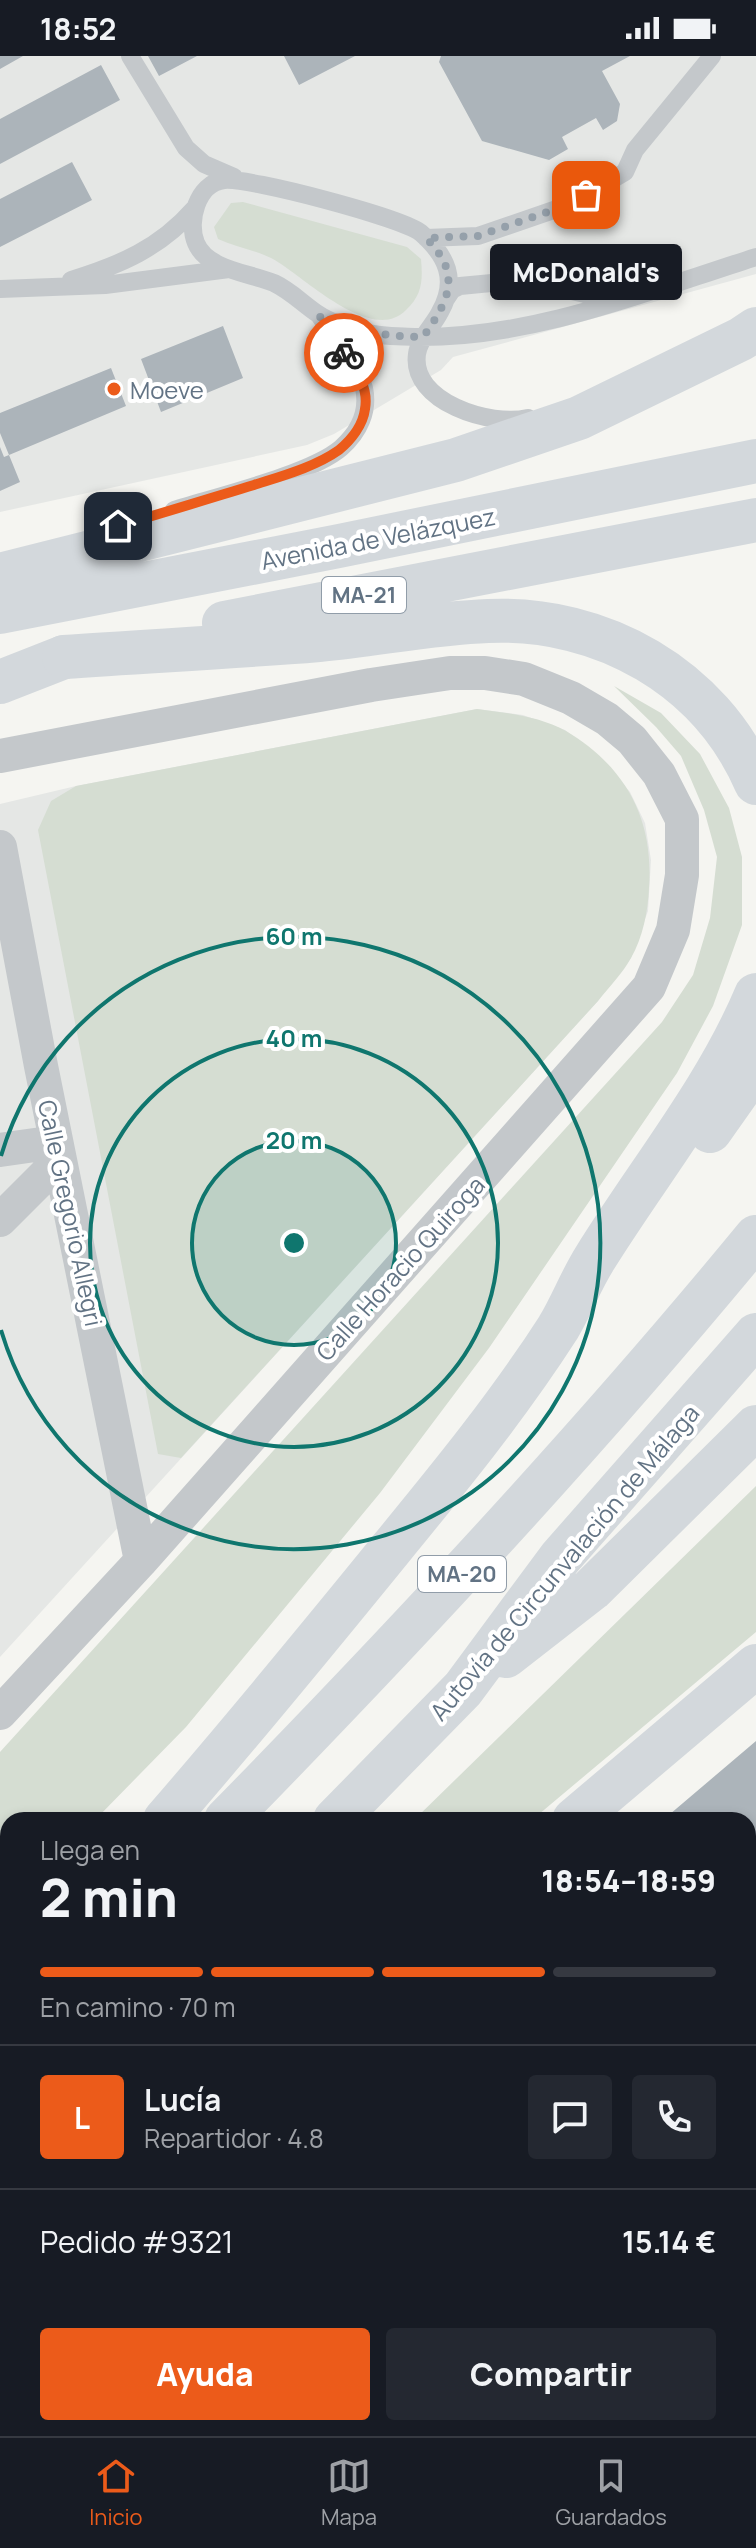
<!DOCTYPE html>
<html lang="es">
<meta charset="utf-8">
<style>
body{margin:0;font-family:Manrope,sans-serif;background:#242831;color:#f1f3f6;height:100vh;display:flex;flex-direction:column;font-size:30px;white-space:nowrap}
*{box-sizing:border-box;margin:0}
p{font-size:26px;color:#9ea1a6}
.icon{flex:none;width:44px;height:44px;fill:none;stroke:currentColor;stroke-width:2;stroke-linecap:round;stroke-linejoin:round}
.map{position:relative;flex:1;overflow:hidden}
.sheet{position:absolute;left:0px;top:1756px;width:756px;height:624px;display:flex;flex-direction:column;background:#171b24;border-radius:24px 24px 0 0;box-shadow:0 4px 12px #0003}
.sheet>*{flex:none}
.pin{position:absolute;display:grid;place-items:center;width:68px;height:68px;color:#fff;margin:-34px;border-radius:16px;box-shadow:0 4px 12px #0006}
.courier{position:absolute;display:grid;place-items:center;width:80px;height:80px;margin:-40px;border:6px solid #ec5b1a;border-radius:50%;background:#fff;color:#222;box-shadow:0 2px 10px #0007}
.bubble{position:absolute;height:56px;border-radius:8px;background:#171b24;box-shadow:0 4px 12px #0003;font-size:26px;font-weight:800;line-height:56px;text-align:center}
.overview em{font-style:normal;font-weight:800}
.overview div{display:flex;flex-direction:column-reverse}
.overview{display:flex;align-items:center;justify-content:space-between;height:136px;padding:0 40px}
h1{font-size:52px;font-weight:800;line-height:60px}
.bar{display:grid;grid-template-columns:repeat(4,1fr);gap:12px 8px;align-content:center;height:96px;padding:0 40px}
.bar i{height:10px;border-radius:6px;background:#363941}
.bar .on{background:#ec5b1a}
.bar p{grid-column:span 4}
.line{display:flex;align-items:center;gap:20px;padding:0 40px;border-top:2px solid #363941}
.line div{flex:1}
.round{display:grid;place-items:center;flex:none;width:84px;height:84px;border-radius:8px;background:#242831}
.cta{display:flex;gap:16px;margin-top:auto;padding:16px 40px}
.cta a{flex:1;height:92px;border-radius:8px;background:#ec5b1a;color:#fff;font-size:32px;font-weight:800;line-height:92px;text-align:center}
.cta a+a{background:#242831;color:#f1f3f6}
.status{display:flex;justify-content:space-between;align-items:center;height:56px;padding:0 40px;background:#171b24;direction:ltr}
.status svg{height:22px;fill:currentColor}
.tab-bar{display:flex;justify-content:space-around;align-items:center;height:112px;border-top:2px solid #363941;background:#171b24;font-size:22px;color:#9ea1a6}
.tab-bar a{display:grid;justify-items:center;gap:4px}
.tab-bar .on{color:#ec5b1a}
.map>svg:first-child{display:block}
.built{fill:#e5e7e5}
.green{fill:#d5ddd2}
.building{fill:#acb4ba}
.lines{fill:none;stroke-linecap:round;stroke-linejoin:round}
.lane{stroke:#c4c8cb;stroke-width:18}
.street{stroke:#c4c8cb;stroke-width:34}
.secondary{stroke:#d3d8dc;stroke-width:44}
.primary{stroke:#d3d8dc;stroke-width:44}
.highway{stroke:#d3d8dc;stroke-width:44}
.done{stroke:#95a0aa;stroke-width:8;stroke-dasharray:0 14.4}
.route{stroke:#ec5b1a;stroke-width:10}
.ring{fill:none;stroke:#0f766e;stroke-width:4}
.poi-dot{fill:#ec5b1a;stroke:#fff;stroke-width:3}
.labels{text-anchor:middle;dominant-baseline:central;stroke-width:8;stroke-linejoin:round;paint-order:stroke}
.shield{fill:#fff;stroke:#919da9;stroke-width:2}
.shield-label{font-size:22px;font-weight:bold;fill:#627384}
.poi-label{font-size:24px;fill:#627384;stroke:#fff;text-anchor:start}
.street-label{font-size:24px;fill:#627384;stroke:#fff}
.centre{fill:#0f766e;stroke:#fff;stroke-width:4}
.ring-label{font-size:24px;text-anchor:middle;font-weight:bold;fill:#0f766e;stroke:#fff;stroke-width:8;stroke-linejoin:round;paint-order:stroke}
</style>
<div class="status"><b>18:52</b><svg viewBox="0 0 49 12"><path d="M0 12V9h3v3zM5 12V6h3v6zM10 12V3h3v9zM15 12V0h3v12zM26 1h20v11H26zM47 4h2v5h-2z"/></svg></div>
<div class="map">
<svg width="756" height="2380" viewBox="0 0 756 2380">
<rect width="100%" height="100%" fill="#f5f5f1"/>
<path class="built" d="M0,0h756v218l-303,83 -12,13 -107,64 -27,11 -307,67z
M477,653l46,6 42,15 37,29 28,33 15,31 6,37 -3,51 -17,47 -33,43 -598,656v-853l76,-18z"/>
<path class="green" d="M243,146l164,45 14,12c2,22 1,36 -15,51 -35,36 -104,-36 -135,-52 -16,-8 -36,-11 -53,-19l-4,-12 17,-24z
M614,630l47,27 39,41 29,54 13,49v68l-29,81 -36,67 -188,275 -109,145 -194,234 -91,93h-87v90l-8,8v-166l662,-730 31,-47 17,-57 7,-61 -13,-47 -23,-54 -25,-29z
M477,653c30,4 62,7 89,22 60,36 88,88 83,157 -1,23 -6,49 -18,70 -8,15 -23,30 -33,43l-417,457 -23,-4 -120,-624 13,-29 25,-15z
M756,1430v146l-224,188h-118z
M8,2158v47l-8,7v-47z"/>
<path class="building" d="M0,0h23l-23,13z
M148,0h49l-38,20z
M284,0h71l-56,29z
M441,0h189l-28,15 18,33 -3,17 -14,9 -7,-12 -34,19 6,12 -19,11 -67,-19 -43,-79z
M101,9l19,35 -120,64v-45z
M72,106l20,38 -92,47v-48z
M223,270l20,52 -82,34 -20,-53z
M111,312l15,38 -117,49 11,27 -20,9v-44l4,10 5,-2 -9,-22v-20z
M756,1685v474l-8,6v-401h-85z
M756,2261v119h-141l9,-8h124v-104z
M8,2316v56h497l-10,8h-495v-57z"/>
<g class="lines">
<path class="lane" d="M130,0l56,92 18,16 30,13
M426,182l52,-2 93,-32 54,-32 10,-22 77,-94
M71,224c49,-15 89,-32 123,-71
M0,233l105,-4 124,-16
M446,243l6,-9 8,-4 63,-6 62,14 39,2
M528,362c-37,9 -118,-16 -111,-64 2,-16 16,-28 23,-42 18,-32 7,-56 -19,-79 -18,-15 -173,-56 -197,-53 -27,3 -37,42 -28,63 11,27 54,30 78,40 17,8 29,21 44,31 13,9 31,14 45,18 18,5 36,4 54,5 117,1 229,-45 339,-80
M174,454c41,-13 137,-36 167,-62 18,-16 28,-37 23,-60 -7,-26 -30,-51 -45,-73"/>
<path class="street" d="M0,700l371,-71 79,-12h35l39,6 47,19 36,21 25,21 27,34 23,45v56l-9,55 -24,57 -508,574 -141,152
M0,791l41,219 100,495
M0,1094l56,-8
M0,1164l60,-60"/>
<path class="secondary" d="M574,1764l182,-154
M748,2217l8,-7
M0,2251l8,-7
M553,2380l10,-8"/>
<path class="primary" d="M0,626l64,-25"/>
<path class="highway" d="M0,519l456,-115 123,-42 162,-79 15,-10
M0,556l339,-66 417,-85
M224,567l532,-103
M64,601c85,-6 170,-10 255,-17 56,-5 112,-17 169,-19 114,-5 222,56 268,162
M710,1075l46,-65
M506,1600l86,-67 164,-162
M165,1764c77,-89 151,-179 225,-270 59,-72 118,-144 168,-222 14,-23 23,-48 37,-70 54,-87 121,-168 161,-263
M226,1764c184,-188 363,-380 530,-583
M335,1764l128,-131 97,-131 196,-223
M0,1935l8,-7
M0,1984l8,-8
M0,2093l8,-8"/>
</g>
<g class="lines">
<path class="done" d="M344,297l-25,-38c39,17 61,21 104,22 27,-38 39,-63 3,-99l52,-2 93,-32 15,-9"/>
<path class="route" d="M118,470c45,-13 90,-27 136,-41 28,-9 61,-18 85,-35 12,-10 24,-25 26,-41 4,-22 -9,-39 -21,-56"/>
</g>
<circle cx="294" cy="1187" r="102" fill="#0f766e" fill-opacity=".12"/>
<g class="ring">
<circle cx="294" cy="1187" r="102"/>
<circle cx="294" cy="1187" r="204"/>
<path d="M1 1100A306 306 0 1 1 1 1274"/>
</g>
<circle class="poi-dot" cx="114" cy="333" r="8"/>
<g class="labels">
<g class="shield">
<rect x="322" y="521" width="84" height="36" rx="6"/>
<rect x="418" y="1500" width="88" height="36" rx="6"/>
</g>
<g class="shield-label">
<text x="364" y="539">MA-21</text>
<text x="462" y="1518">MA-20</text>
</g>
<g class="poi-label">
<text x="130" y="333">Moeve</text>
</g>
<g class="street-label">
<text transform="translate(378 482) rotate(-11)">Avenida de Velázquez</text>
<text transform="translate(71 1157) rotate(78)">Calle Gregorio Allegri</text>
<text transform="translate(400 1212) rotate(-48)">Calle Horacio Quiroga</text>
<text transform="translate(564 1506) rotate(-50)">Autovía de Circunvalación de Málaga</text>
</g>
</g>
<circle cx="294" cy="1187" r="12" class="centre"/>
<g class="ring-label">
<text x="294" y="889">60 m</text>
<text x="294" y="991">40 m</text>
<text x="294" y="1093">20 m</text>
</g>
</svg>
<div class="pin" style="left:586px;top:139px;background:#ea580c"><svg class="icon" aria-label="bag" viewBox="0 0 24 24"><path d="M5 8h14l-1 12H6zM9 8a3 3 0 0 1 6 0"/></svg></div>
<div class="pin" style="left:118px;top:470px;background:#1f2937"><svg class="icon" aria-label="home" viewBox="0 0 24 24"><path d="M3 11l9-7 9 7M6 9v11h12V9"/></svg></div>
<div class="courier" style="left:344px;top:297px"><svg class="icon" aria-label="bike" viewBox="0 0 24 24"><circle cx="6" cy="16" r="4"/><circle cx="18" cy="16" r="4"/><path d="M6 16l4-8h5l3 8M10 8l3 8H6M13 5h3"/></svg></div>
<div class="bubble" style="left:490px;top:188px;width:192px">McDonald's</div>
<section class="sheet">
<div class="overview"><div><h1>2 min</h1><p>Llega en</p></div><em>18:54–18:59</em></div>
<div class="bar"><i class="on"></i><i class="on"></i><i class="on"></i><i></i><p>En camino · 70 m</p></div>
<div class="line" style="height:144px"><b class="round" style="background:#ec5b1a;color:#fff">L</b><div><b>Lucía</b><p>Repartidor · 4.8</p></div><a class="round"><svg class="icon" aria-label="chat" viewBox="0 0 24 24"><path d="M4 5h16v11H9l-5 4z"/></svg></a><a class="round"><svg class="icon" aria-label="phone" viewBox="0 0 24 24"><path d="M5 4h4l2 5-3 2q2 4 5 5l2-3 5 2v4C11 20 4 13 5 4z"/></svg></a></div>
<div class="line" style="height:104px"><div>Pedido #9321</div><b>15.14 €</b></div>
<div class="cta"><a>Ayuda</a><a>Compartir</a></div>
</section>
</div>
<nav class="tab-bar">
<a class="on"><svg class="icon" aria-label="home" viewBox="0 0 24 24"><path d="M3 11l9-7 9 7M6 9v11h12V9"/></svg>Inicio</a>
<a><svg class="icon" aria-label="map" viewBox="0 0 24 24"><path d="M3 6l6-2 6 2 6-2v14l-6 2-6-2-6 2zM9 4v14M15 6v14"/></svg>Mapa</a>
<a><svg class="icon" aria-label="saved" viewBox="0 0 24 24"><path d="M7 4h10v16l-5-4-5 4z"/></svg>Guardados</a>
</nav>
